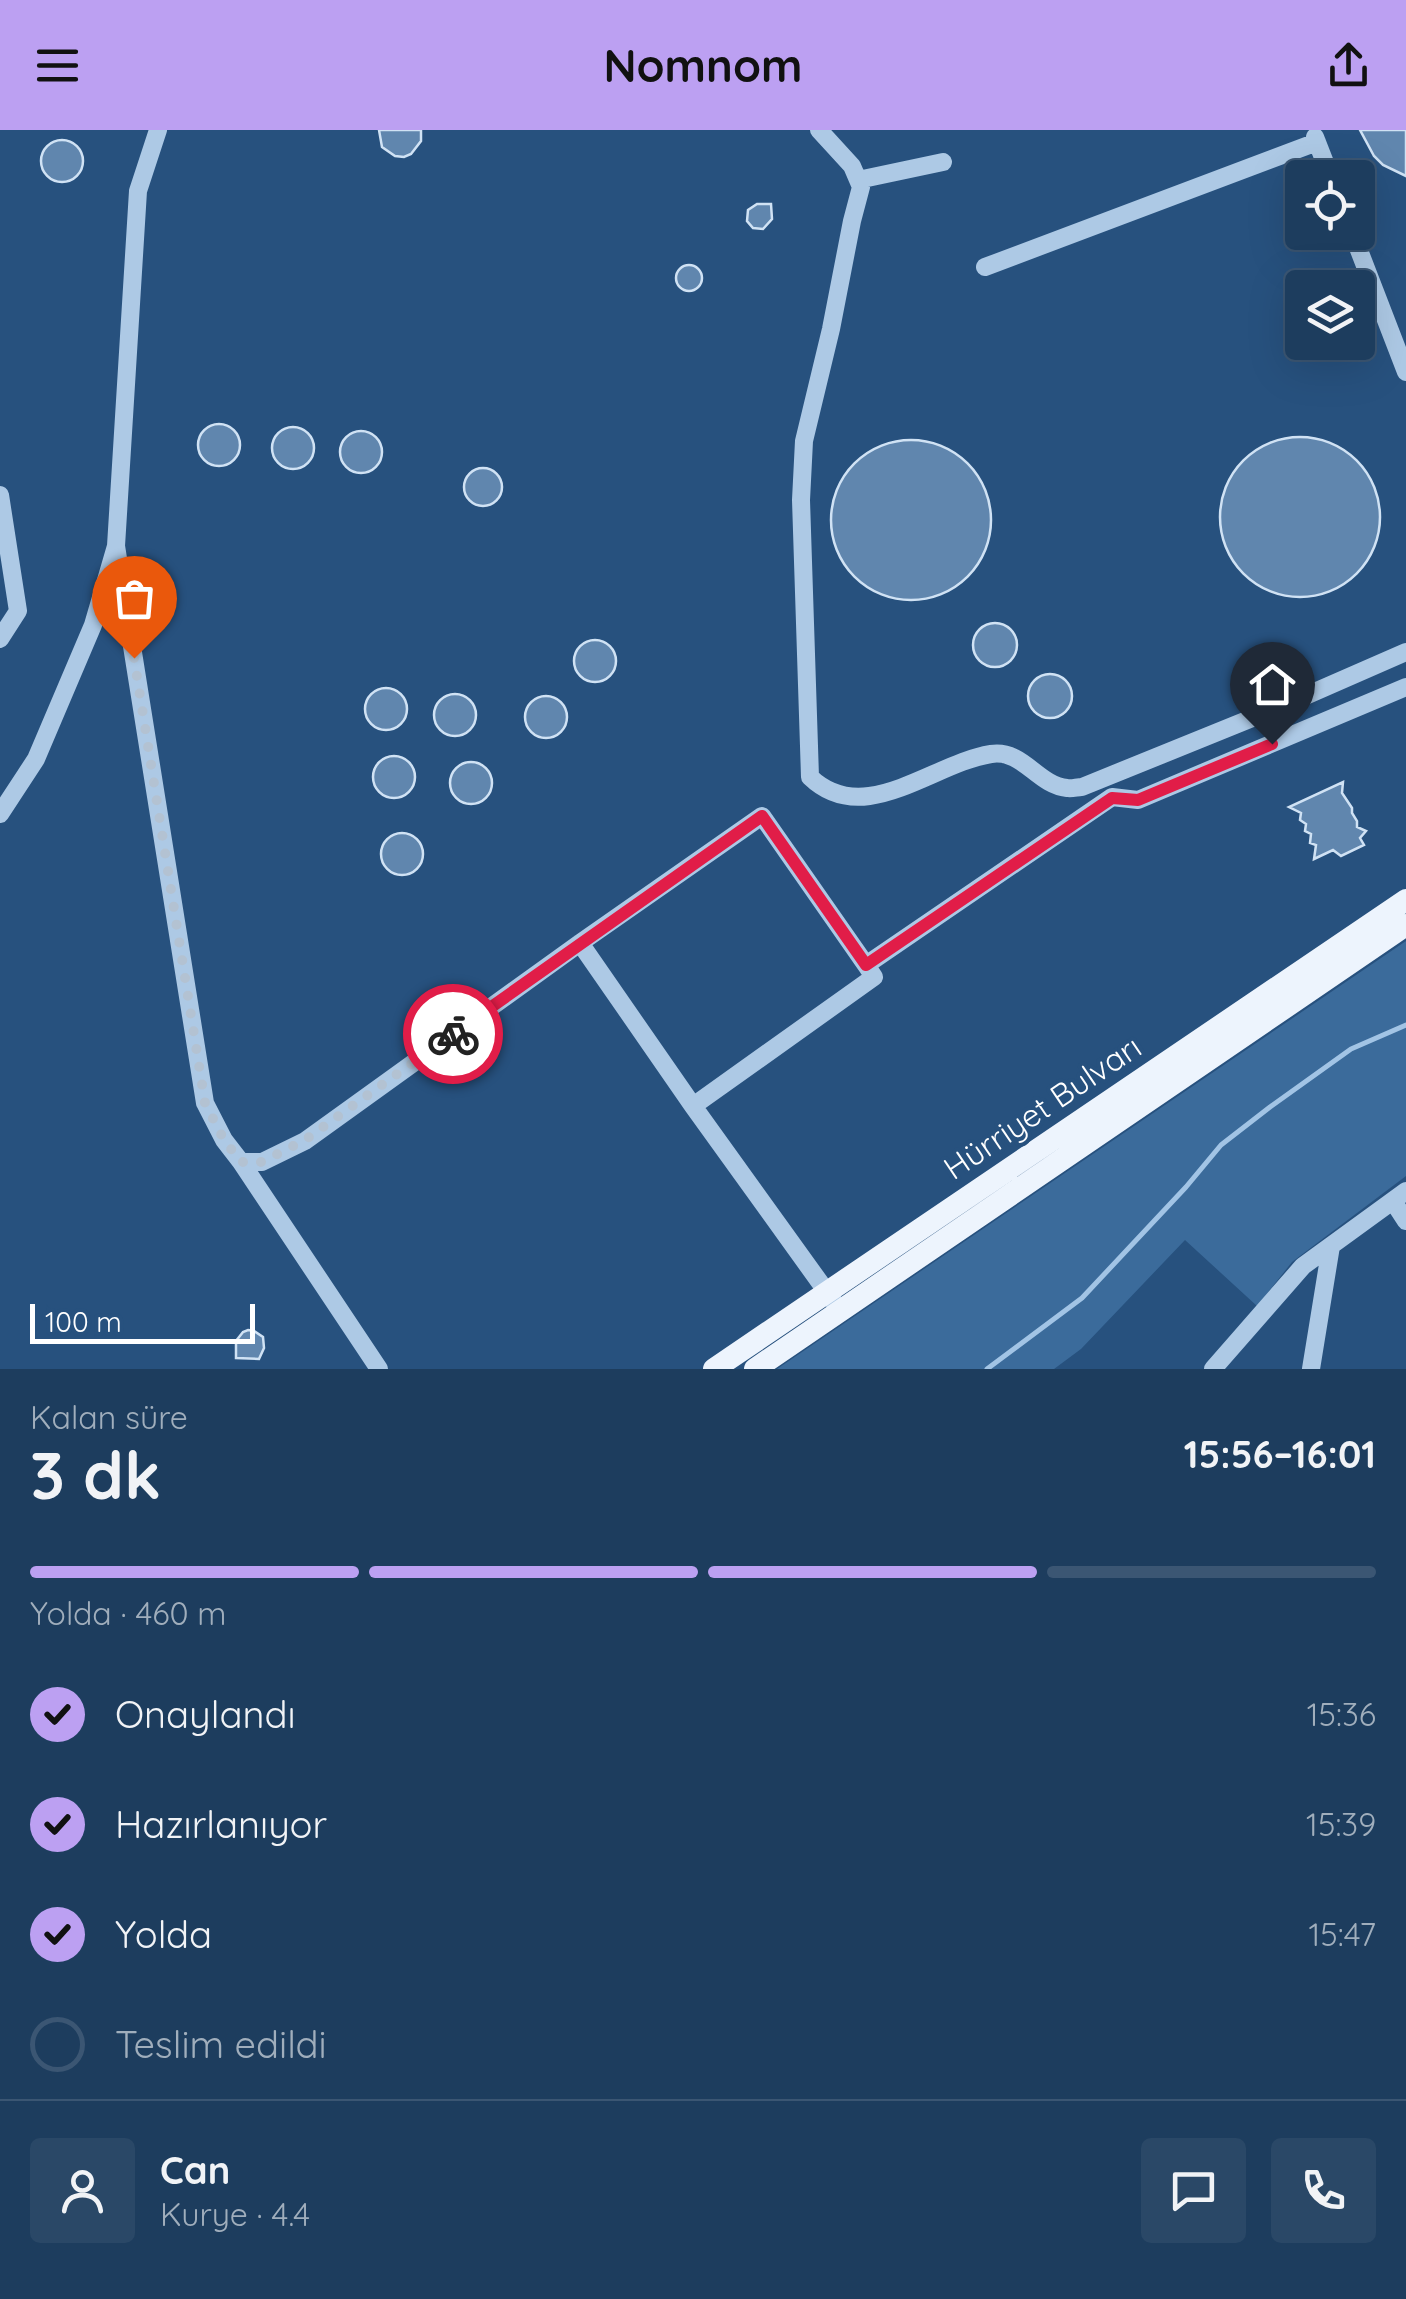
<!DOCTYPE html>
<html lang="tr">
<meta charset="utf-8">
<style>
body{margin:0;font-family:Quicksand,sans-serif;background:#2a4867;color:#f1f3f6;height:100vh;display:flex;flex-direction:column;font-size:38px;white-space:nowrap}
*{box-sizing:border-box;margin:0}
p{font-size:32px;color:#a0aebc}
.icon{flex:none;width:55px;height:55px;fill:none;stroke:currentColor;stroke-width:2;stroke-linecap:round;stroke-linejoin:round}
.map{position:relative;height:1239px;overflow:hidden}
.drawer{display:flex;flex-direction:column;background:#1d3d5e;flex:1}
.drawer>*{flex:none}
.tools{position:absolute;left:1285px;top:30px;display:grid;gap:20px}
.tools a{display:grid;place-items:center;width:90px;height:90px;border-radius:10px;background:#1d3d5e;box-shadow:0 10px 40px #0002,0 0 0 2px #3b5673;font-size:50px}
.scale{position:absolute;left:30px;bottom:25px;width:225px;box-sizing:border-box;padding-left:10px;border:5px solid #fff;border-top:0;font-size:28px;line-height:35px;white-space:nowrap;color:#fff;-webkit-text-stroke:8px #27517e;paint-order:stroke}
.pin{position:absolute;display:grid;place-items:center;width:85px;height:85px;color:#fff;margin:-102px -42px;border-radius:50% 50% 50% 0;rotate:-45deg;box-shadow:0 0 10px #0007}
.pin .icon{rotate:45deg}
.courier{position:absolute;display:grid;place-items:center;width:100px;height:100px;margin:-50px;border:8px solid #e11d48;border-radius:50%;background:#fff;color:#222;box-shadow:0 2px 12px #0007}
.head em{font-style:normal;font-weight:800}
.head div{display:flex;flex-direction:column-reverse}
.head{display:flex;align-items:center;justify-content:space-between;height:170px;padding:0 30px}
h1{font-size:65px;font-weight:800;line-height:75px}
.bar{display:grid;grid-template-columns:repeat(4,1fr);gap:15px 10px;align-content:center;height:120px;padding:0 30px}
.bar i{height:12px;border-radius:8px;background:#3b5673}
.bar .current{background:#bca0f2}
.bar p{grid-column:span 4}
.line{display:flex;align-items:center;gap:25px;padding:0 30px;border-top:2px solid #3b5673}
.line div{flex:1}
.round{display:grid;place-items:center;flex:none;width:105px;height:105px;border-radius:10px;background:#2a4867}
ol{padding:0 30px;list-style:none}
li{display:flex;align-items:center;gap:30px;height:110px}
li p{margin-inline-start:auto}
li .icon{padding:10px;border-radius:50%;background:#bca0f2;color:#111;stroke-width:4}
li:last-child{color:#a0aebc}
li i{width:55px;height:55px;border:5px solid #3b5673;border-radius:50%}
header{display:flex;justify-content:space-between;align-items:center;height:130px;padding:0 30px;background:#bca0f2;color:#111;font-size:45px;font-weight:800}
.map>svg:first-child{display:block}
.green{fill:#3b6b9b}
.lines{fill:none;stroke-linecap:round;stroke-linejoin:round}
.stream{stroke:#a2c4e5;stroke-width:5}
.building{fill:#6086ae;stroke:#d0e2f4;stroke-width:2.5}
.minor{stroke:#adc9e5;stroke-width:18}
.major{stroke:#edf4fd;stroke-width:22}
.done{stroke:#b3c2d2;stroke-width:10;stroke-dasharray:0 18}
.route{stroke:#e11d48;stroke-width:12}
.labels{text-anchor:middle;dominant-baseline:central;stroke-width:8;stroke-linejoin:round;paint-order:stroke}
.street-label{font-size:32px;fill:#fff;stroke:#27517e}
</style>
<header><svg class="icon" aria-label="menu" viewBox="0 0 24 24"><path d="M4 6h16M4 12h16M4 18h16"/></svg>Nomnom<svg class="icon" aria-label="share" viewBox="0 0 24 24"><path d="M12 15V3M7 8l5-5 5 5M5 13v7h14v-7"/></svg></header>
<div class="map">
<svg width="1406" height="1239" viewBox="0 0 1406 1239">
<rect width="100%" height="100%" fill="#27517e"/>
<path class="green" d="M1406,811v235l-114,86 -35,44 -72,-66 -104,109 -27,20h-277z"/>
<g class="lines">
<path class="stream" d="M987,1239l95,-71 104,-111 35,-42 49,-38 81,-58 55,-24"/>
</g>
<path class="building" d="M379,0h42v11l-10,13 -7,3 -9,-1 -13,-9z
M1360,0h46v46l-23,-11 -9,-9z
M41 31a21 21 0 1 1 42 0a21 21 0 1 1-42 0Z
M757,74h14l1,15 -9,10 -10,-1 -6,-7 1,-11z
M676 148a13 13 0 1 1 26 0a13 13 0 1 1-26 0Z
M198 315a21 21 0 1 1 42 0a21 21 0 1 1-42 0Z
M272 318a21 21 0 1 1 42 0a21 21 0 1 1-42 0Z
M340 322a21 21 0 1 1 42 0a21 21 0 1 1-42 0Z
M1220 387a80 80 0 1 1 160 0a80 80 0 1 1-160 0Z
M831 390a80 80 0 1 1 160 0a80 80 0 1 1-160 0Z
M464 357a19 19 0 1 1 38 0a19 19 0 1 1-38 0Z
M973 515a22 22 0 1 1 44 0a22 22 0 1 1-44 0Z
M574 531a21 21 0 1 1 42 0a21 21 0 1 1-42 0Z
M1028 566a22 22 0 1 1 44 0a22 22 0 1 1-44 0Z
M365 579a21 21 0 1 1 42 0a21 21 0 1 1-42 0Z
M434 585a21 21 0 1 1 42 0a21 21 0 1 1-42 0Z
M525 587a21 21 0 1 1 42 0a21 21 0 1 1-42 0Z
M373 647a21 21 0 1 1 42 0a21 21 0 1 1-42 0Z
M450 653a21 21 0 1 1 42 0a21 21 0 1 1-42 0Z
M1343,652l-1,11 10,15v5l5,8v6l9,4 -6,7 4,7 -23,11 -8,-6 -19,9 2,-14 -6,-2 1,-9 -6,-3 1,-7 -6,-4 1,-7 -12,-6z
M381 724a21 21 0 1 1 42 0a21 21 0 1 1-42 0Z
M248,1200l6,1 9,6 1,11 -5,11 -23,-1v-17l7,-9z"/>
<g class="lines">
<path class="minor" d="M819,0l33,36 9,21 -9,34 -21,108 -27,112 -3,59 9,277c54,52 123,-14 181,-23 32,-5 46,31 76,34 5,1 10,-1 15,-1l205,-83 119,-52
M1315,7l16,41
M858,50l85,-18
M1352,102l54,140
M985,137l332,-125
M0,365l18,116 -18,28
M116,416l89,557 19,37 17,22h21l43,-21 275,-198 182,-127 104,149 246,-168 26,3 268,-113
M0,684l36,-55 57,-134 23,-79 22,-355 20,-61
M580,813l113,163 141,196
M693,976l181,-129 -8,-12
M241,1032l138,207
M1393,1071l13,20
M1213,1239l90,-103 103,-75
M1311,1239l20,-123"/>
<path class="major" d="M714,1239l692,-469
M755,1239l651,-444"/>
</g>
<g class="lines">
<path class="done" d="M134,528l71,445 19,37 17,22h21l43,-22 148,-106"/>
<path class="route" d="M453,904l309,-218 104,149 246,-167 26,2 134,-56"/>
</g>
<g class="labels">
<g class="street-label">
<text transform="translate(1042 977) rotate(-34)">Hürriyet Bulvarı</text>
</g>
</g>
</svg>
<div class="tools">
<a><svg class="icon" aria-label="locate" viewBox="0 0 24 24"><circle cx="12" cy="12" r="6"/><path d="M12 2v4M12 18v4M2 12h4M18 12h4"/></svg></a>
<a><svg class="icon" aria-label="layers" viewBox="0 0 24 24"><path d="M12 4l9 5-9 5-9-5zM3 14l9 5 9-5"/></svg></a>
</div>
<div class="scale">100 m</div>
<div class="pin" style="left:134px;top:528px;background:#ea580c"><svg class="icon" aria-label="bag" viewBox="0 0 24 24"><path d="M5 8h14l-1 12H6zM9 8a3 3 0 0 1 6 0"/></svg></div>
<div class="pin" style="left:1272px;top:614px;background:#1f2937"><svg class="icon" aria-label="home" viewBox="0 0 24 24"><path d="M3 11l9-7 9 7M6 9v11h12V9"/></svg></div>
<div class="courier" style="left:453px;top:904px"><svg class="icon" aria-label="bike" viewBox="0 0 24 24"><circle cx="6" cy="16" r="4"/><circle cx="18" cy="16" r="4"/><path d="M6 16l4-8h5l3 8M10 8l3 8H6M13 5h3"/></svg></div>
</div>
<section class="drawer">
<div class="head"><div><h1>3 dk</h1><p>Kalan süre</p></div><em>15:56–16:01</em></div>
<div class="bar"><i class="current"></i><i class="current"></i><i class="current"></i><i></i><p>Yolda · 460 m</p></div>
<ol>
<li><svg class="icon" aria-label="check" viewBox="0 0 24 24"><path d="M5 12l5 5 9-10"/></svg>Onaylandı<p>15:36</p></li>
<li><svg class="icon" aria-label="check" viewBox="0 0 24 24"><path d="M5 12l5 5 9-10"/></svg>Hazırlanıyor<p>15:39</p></li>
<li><svg class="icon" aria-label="check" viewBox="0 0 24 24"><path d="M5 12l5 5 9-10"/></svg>Yolda<p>15:47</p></li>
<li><i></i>Teslim edildi</li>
</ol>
<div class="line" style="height:180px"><a class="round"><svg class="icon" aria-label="person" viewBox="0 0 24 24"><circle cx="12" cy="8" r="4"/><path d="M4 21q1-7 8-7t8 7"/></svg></a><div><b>Can</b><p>Kurye · 4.4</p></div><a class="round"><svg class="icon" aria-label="chat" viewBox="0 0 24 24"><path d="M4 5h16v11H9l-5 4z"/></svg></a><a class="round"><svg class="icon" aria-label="phone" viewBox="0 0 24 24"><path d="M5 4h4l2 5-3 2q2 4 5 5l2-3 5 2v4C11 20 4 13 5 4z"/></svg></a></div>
</section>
